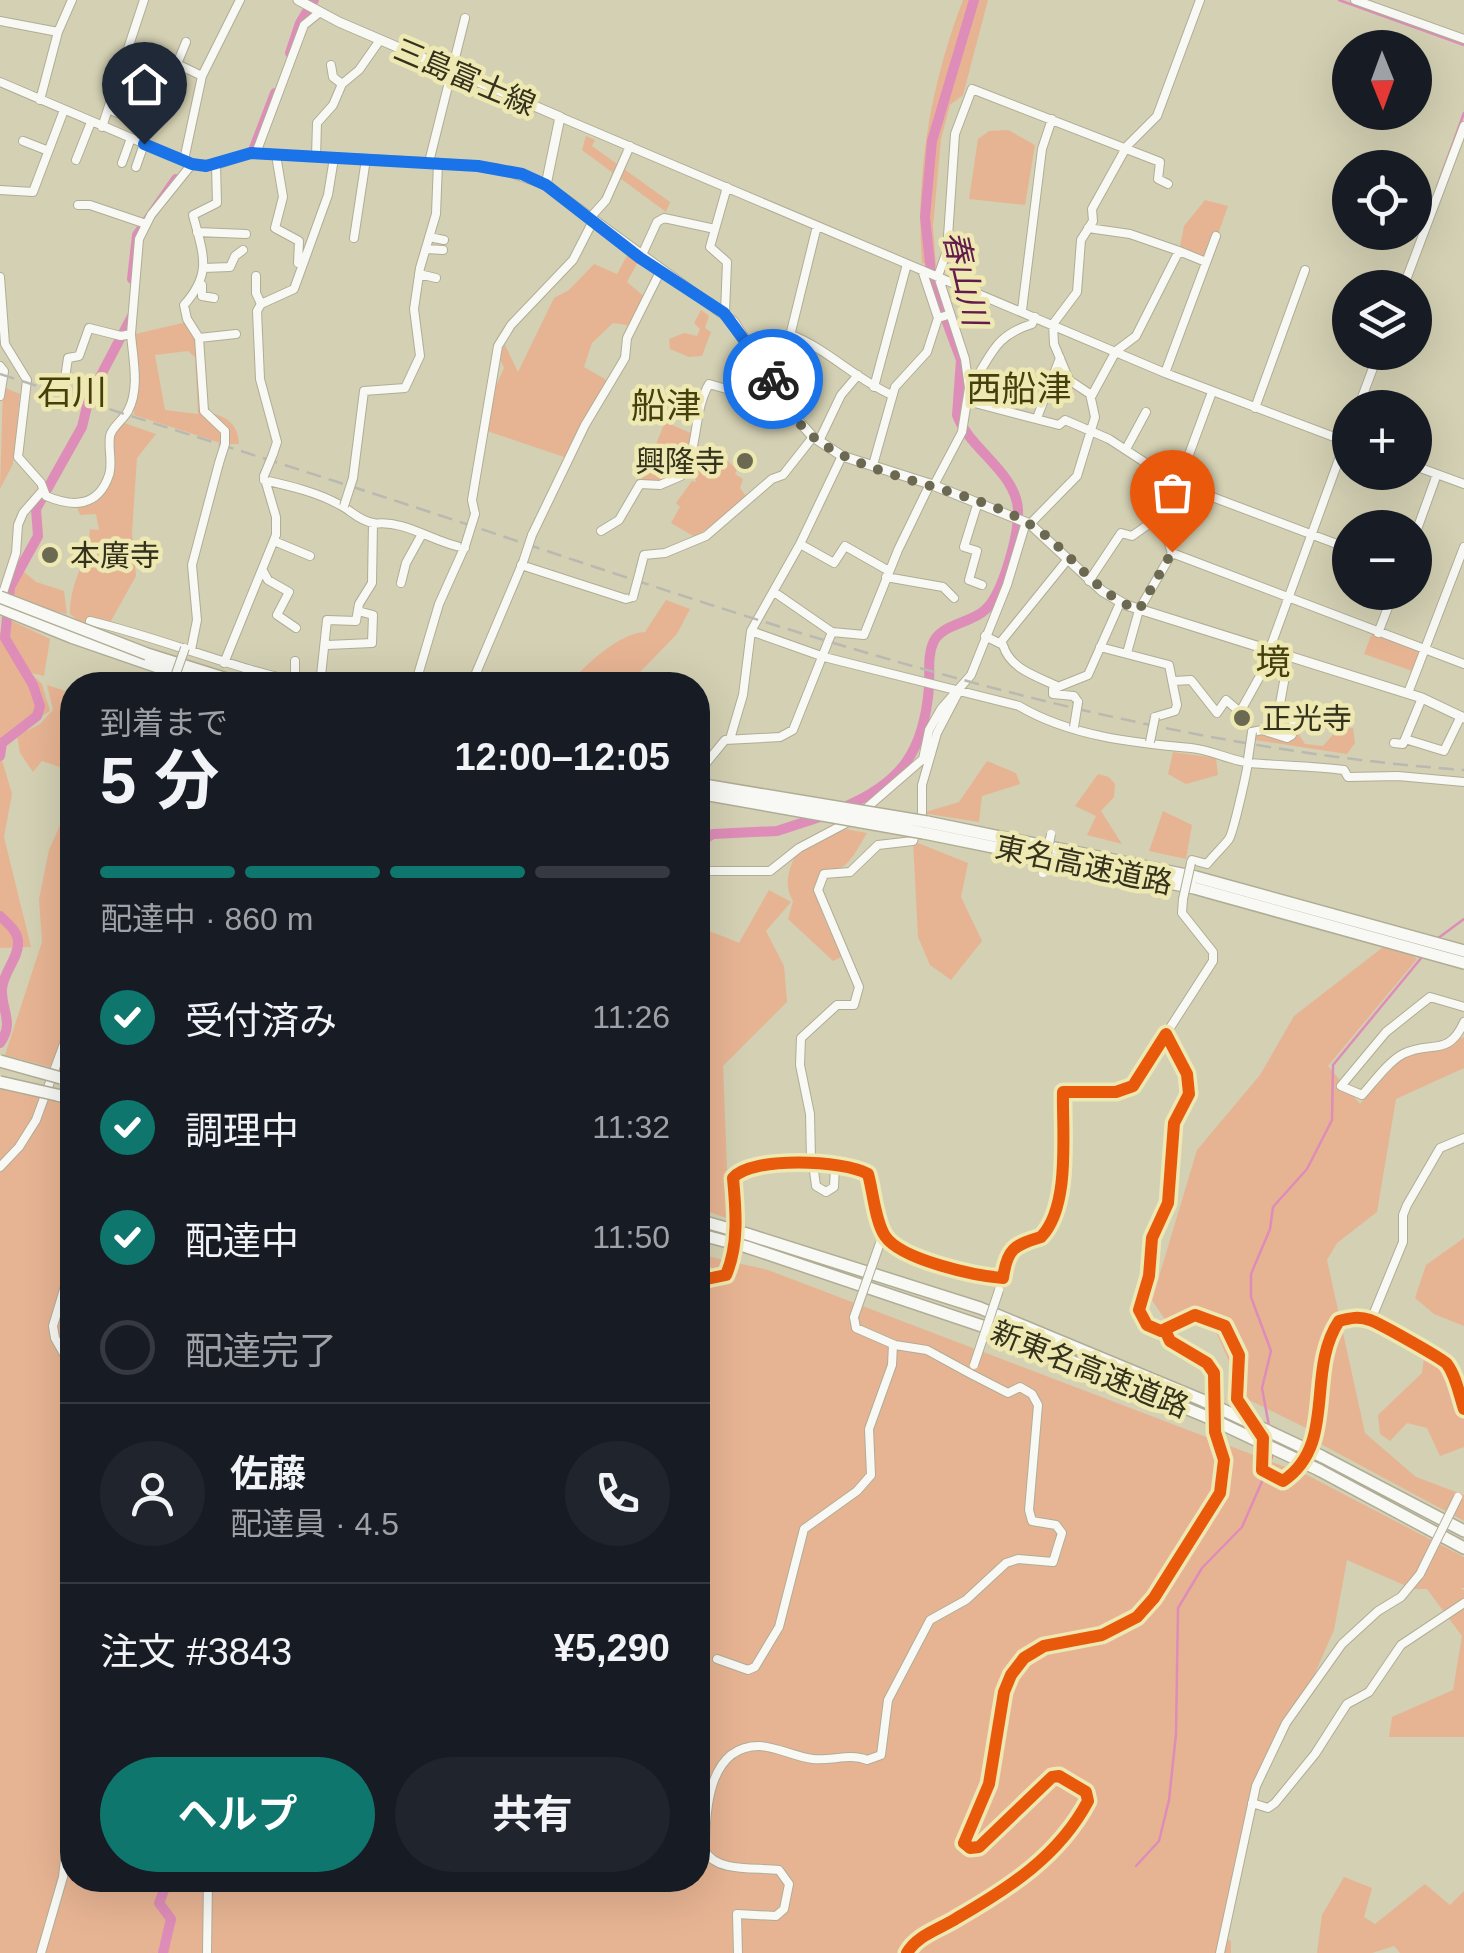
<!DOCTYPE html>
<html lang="ja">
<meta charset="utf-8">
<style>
body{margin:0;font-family:Helvetica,"Noto Sans JP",sans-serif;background:#20242c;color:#f1f3f6;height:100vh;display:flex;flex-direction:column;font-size:38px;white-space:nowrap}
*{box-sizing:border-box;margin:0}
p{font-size:32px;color:#9ea1a6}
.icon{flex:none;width:55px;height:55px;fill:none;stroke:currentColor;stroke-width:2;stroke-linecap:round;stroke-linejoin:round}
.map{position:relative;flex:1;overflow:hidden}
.panel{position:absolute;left:60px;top:672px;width:650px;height:1220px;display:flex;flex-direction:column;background:#171b24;border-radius:40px;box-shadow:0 10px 40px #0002}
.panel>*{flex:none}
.needle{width:65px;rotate:179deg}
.tools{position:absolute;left:1332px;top:30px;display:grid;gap:20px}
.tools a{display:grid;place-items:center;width:100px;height:100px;border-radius:50%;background:#171b24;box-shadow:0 10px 40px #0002;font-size:50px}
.pin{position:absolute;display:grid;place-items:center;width:85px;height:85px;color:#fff;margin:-102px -42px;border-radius:50% 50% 50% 0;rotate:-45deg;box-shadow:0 0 10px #0007}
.pin .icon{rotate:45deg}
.courier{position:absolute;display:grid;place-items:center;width:100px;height:100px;margin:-50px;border:8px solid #1a73e8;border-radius:50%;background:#fff;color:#222;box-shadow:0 2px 12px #0007}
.head em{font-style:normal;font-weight:700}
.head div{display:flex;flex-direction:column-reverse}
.head{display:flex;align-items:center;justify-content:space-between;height:170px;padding:0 40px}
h1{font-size:65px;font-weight:700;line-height:75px}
.bar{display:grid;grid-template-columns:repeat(4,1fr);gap:15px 10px;align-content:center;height:120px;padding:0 40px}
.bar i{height:12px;border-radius:8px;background:#363941}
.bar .selected{background:#0f766e}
.bar p{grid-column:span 4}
.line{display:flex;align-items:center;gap:25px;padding:0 40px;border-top:2px solid #363941}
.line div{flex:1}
.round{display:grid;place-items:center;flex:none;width:105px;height:105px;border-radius:52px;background:#20242c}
ol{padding:0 40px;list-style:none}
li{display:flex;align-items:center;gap:30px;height:110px}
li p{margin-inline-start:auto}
li .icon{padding:10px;border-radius:50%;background:#0f766e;color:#fff;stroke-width:4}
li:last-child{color:#9ea1a6}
li i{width:55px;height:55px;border:5px solid #363941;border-radius:50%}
.cta{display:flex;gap:20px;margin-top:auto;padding:20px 40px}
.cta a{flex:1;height:115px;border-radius:60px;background:#0f766e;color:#fff;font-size:40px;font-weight:700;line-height:115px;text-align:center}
.cta a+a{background:#20242c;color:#f1f3f6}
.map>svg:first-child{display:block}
.green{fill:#e7b493;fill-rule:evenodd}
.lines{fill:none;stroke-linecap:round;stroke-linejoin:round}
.stream{stroke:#de8db8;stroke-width:2.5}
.river{stroke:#de8db8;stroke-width:10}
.minor-casing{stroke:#b0ad96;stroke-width:10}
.major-casing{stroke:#b0ad96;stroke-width:11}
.highway-casing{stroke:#b0ad96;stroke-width:14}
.minor{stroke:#f8f8f4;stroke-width:8}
.major{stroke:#f8f8f4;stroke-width:9}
.highway{stroke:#f8f8f4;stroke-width:11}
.rail{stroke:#b9b8b1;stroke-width:2.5;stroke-dasharray:15 8;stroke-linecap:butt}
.minor-bridge-casing{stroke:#b0ad96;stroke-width:10;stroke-linecap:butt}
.highway-bridge-casing{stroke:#b0ad96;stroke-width:14;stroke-linecap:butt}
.minor-bridge{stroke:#f8f8f4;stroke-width:8}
.highway-bridge{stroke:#f8f8f4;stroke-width:11}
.cycleway-casing{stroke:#eee8b3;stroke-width:19}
.cycleway{stroke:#e8590c;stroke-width:12}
.done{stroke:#6c6952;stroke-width:10;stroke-dasharray:0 18}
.route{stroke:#1a73e8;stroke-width:12}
.poi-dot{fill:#6c6952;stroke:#eee8b3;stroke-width:4}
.labels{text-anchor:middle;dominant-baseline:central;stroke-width:9;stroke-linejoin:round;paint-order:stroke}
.street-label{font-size:30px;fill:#34311d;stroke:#eee8b3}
.poi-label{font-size:30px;fill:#34311d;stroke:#eee8b3;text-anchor:start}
.water-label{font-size:32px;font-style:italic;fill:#631b4c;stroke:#eee8b3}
.quarter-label{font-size:35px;fill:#453f0b;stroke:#eee8b3}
</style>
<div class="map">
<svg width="1464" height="1953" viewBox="0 0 1464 1953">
<rect width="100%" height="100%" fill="#d3d0b3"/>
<path class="green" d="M963,0h25l-25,95 -13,10 -9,34 -8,87 3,40 -14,-3c-7,-89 9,-180 41,-263z
M1008,130l27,15 -10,60 -56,-6 9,-60 11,-8z
M586,136l9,4 -3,6 78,56 -4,10 -84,-62z
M1205,200l23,6 -20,57 -29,-12 5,-25z
M629,252l10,8 -12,22 19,16 -13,28 -20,-3 -21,20 -8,24 26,15 -46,75 -77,-26 7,-40 10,-23 -6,-13 7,-10 13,27 36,-74 15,-8 25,-26 23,10z
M701,310l8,6 -4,12 6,4 -9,24 -13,1 -19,-8 -1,-10 15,-6 13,3 3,-7 -6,-6z
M187,322l11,15 6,74c20,5 34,10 35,33h-15l-90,-29 1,-81zM188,351l7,6 3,57 -33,-4 -10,-55z
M3,387l17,7 -7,70 -13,25z
M121,422l35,12 -19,24 -5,75 4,43 -29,52 -27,-6 -10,-8c0,-36 18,-51 20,-85l9,1 -3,-16 -16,1 -3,-8c33,-13 33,-43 33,-74z
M665,422l28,12c-4,32 -18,51 -52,47z
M717,450l20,20 -2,4 8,5 -3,9 8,11 -53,38 -24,-14 9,-16 -4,-4 16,-22 4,1 -1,-7 5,-10 16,1 -4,-6z
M24,572l12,10 28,9 3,23 -30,-7 -23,-12 -1,-9z
M666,600l24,9 -13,25 -37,38 -16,1 -7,10 -15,2 -15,-7 -19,7c17,-20 51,-52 77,-53z
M8,619l42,20 -6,37 -13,-3 11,11 8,27 -50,31v-112l3,11 27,30 -22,-35z
M1372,633l50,19 -7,20 -51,-18z
M47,685l25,8v52l-12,22 -18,-6 -9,11 -13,-19 -3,-17 23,-12 13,-14z
M1283,703l23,11 -7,21 6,9 18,2 14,-16 16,-2 2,15 -8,11 -92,-14 -1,-10 32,11 9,-2 1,-18z
M1173,752l43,6 2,17 -32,9 -18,-10z
M0,753l12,41 -8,43 27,110 -31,1z
M987,761l29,12 4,11 -38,12 -3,26 -57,-9 37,-11z
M1098,774l11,3 6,7 -1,13 -13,14 21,33 -35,-9 9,-19 -21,-10z
M72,798v64l-7,11 7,45v98l-22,51 -45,-12 37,-113 -3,-43 10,-49z
M1163,811l29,14 -6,34 -37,-8z
M845,829l22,4c-12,19 -20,42 -46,39 -13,26 11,60 22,84l-10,5 -45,-42 5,-18c-11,-18 -3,-35 6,-53z
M913,841l55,22 -7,34 21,44 -31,39 -21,-15 -12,-28z
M769,890l22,12 -25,29 18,35 3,36 -64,64 6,153 -31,-11v-315l4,2c-1,44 3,32 37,48z
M1391,941l26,18 -89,107 32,38 37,-45 67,-22v31l-68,31 -19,113 -40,31 -10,17 38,173 51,44 48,18v26l-145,-78 -1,-14 -12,-1 -61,-30 -37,-85 -42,8 -14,-21 45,-150 63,-75 34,-59z
M0,1085l56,13 16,12v770h626v-626l70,16 541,206 155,81v31h-4l4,2v147h-75l3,-20 61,-27 9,-54 -35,-47h-14l-66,-29 -13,70 -26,59 -39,64 -50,182 12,6v12h-1231z
M1464,1238v88l-30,-12 -19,-16 11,-33z
M1424,1358l24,16 16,3v70l-24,9 -13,-28 -20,-5 -17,18 -10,-7 -2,-19 44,-42z
M1344,1877l28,11 -8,29 11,7 50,-40 25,21 14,-14v62h-64l-6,-7 -22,7h-55l5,-38z"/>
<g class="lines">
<path class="stream" d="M1339,0l125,45
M1437,187l27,-74
M1437,939l27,-20
M1269,1426l-7,-38 9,-37 -20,-54v-23l19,-45 3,-22 34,-38 25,-49 1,-55 89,-108
M1267,1470l6,-16
M1136,1866l23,-25 10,-41 7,-66 2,-126 24,-40 40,-41 22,-50"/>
<path class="river" d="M290,53l10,-30 14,-23
M254,148l21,-55
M132,279l5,-44 39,-56
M0,756l2,-13 35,-27 3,-10 -7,-21 -28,-47 5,-51 28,-51 -2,-27 46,-82 7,-29 43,-82
M842,808c60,-25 82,-57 87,-121 1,-15 -2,-32 5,-46 9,-17 37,-18 51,-31 18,-16 34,-76 33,-100 -2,-38 -49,-61 -61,-95l4,-55 -29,-78 -7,-65 7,-76 42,-141
M698,843l15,-9 64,-3 49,-16
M0,916c7,7 18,15 18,26 1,16 -15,30 -16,47 -1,22 13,33 -2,54
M163,1953l8,-34 -12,-16 9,-23"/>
<g class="minor-casing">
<path id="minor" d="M1355,0l109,39
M0,21l58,11
M186,42l-9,22 25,12
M331,65l2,12 9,7
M0,82l192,82 24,1 35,-12 178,9 67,6 50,17
M40,100l18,-68 14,-32
M108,109l36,15
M560,117l605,256 185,70
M102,127l42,-127
M23,141l23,9
M138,141l9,-23
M256,153l48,-128 16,-13
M276,155l7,42 -8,31 24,13 -1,22
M316,157l1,-34 16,-18 9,-21 17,-14 21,-30
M76,160l15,-38
M184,160l18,-84 38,-76
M429,162l36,-144
M122,163l9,-25
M216,165l1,38 -24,12c10,39 20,58 -9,90l3,14 12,19 5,73 21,20v13
M136,167l8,-23
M0,190l33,2 31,-82
M78,205h12l56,19
M590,218l16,-18 24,-54
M1088,228l42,6 49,17
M197,232l49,2
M429,237l15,3
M354,238l12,-79
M426,249l17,1
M641,257l16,-35 7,-4 51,11
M203,268l27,-1 5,-11 8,-6
M922,270l16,48
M419,274l17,4
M256,276v17l5,11
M0,277l5,67 22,36 -9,77 23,26 5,13c26,11 52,12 63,-21 4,-12 -1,-26 1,-39 2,-9 13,-16 18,-25 12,-22 5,-52 3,-77
M202,285v11l12,2
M1403,288l61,-162
M1022,310l20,-161 10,-30
M725,313l2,-51 -17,-15 17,-60
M789,334c39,15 66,45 103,61
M199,338l37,-4
M0,366l4,5 -4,25
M1165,373l51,-137
M771,375l16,-27 30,-122
M65,378l3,-20 11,-2 10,-28 32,8 10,-2 8,-95 12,-24 41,-51
M874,387l33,-123
M970,387c22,-31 23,-51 62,-63l3,-7
M1212,392l-49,133 9,28 292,111
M1091,397l25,-46 20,-15 43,-85 27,11
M967,401l92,24 6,-5 44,19 69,45 172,65
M1255,408l50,-138
M1358,408l21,-56
M1037,418l23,-60
M819,441l22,-46 17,-20
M1126,449l20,-37
M273,454l4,-12 -17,-63 -3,-68 4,-7 33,-15 34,-94 6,-37
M873,465l22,-78 32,-35 11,-34 10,-3
M1415,466l49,18
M353,478l11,-87 41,-3 15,-32 -6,-47 6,-41 16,-54 2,-51
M264,480c26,6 53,12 76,25 12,6 18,15 33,18l-1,60 -13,21 -3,17 -29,-1 -7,65
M934,485l28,-53 7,-44 -4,-29 -27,-83 9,-25 8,-117 17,-45 188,73 -2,17 10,5
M978,502l-14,45 13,4 -8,29 13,5
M475,514l-3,-14 26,-154 13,-21 62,-65 20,-39
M373,524c33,-5 60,19 92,24
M1030,524l47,-48 18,-59 -5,-23 -21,-14 -15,-36 -1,-20 24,-32 4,-52 12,-19 -1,-12 35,-63 30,-30 43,-116
M601,531l18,-11 21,-36 20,1 21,-9c19,-28 11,-62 28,-92l66,19 6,-10
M532,535l53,-110 40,-67 2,-20 34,-68
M1415,535l22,-61
M274,541l36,15
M800,544l34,19 11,-17 44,25
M521,565l105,34 7,-2
M263,571l5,9 21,12 -12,23 19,13
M640,571l4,-16 21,-2 41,-17 66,-57 11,-4 30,-38
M886,577l57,10 11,11
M1089,581l32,-48 11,3 17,-12 14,1
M401,583l5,-20 16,-29
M774,592l58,40
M1,599l15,-46 2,-28 5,-12 20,-23
M90,621c76,18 147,50 224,64
M751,631l73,26 195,49c51,30 114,37 172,42 21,2 40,13 60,15 32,3 62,3 93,7l4,7 50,-1 66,6
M1378,633l16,-41
M985,636l18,9c7,24 33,31 54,41
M1000,643l68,-84
M327,645l45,-2 1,-28 -15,-4
M1100,647l69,18 8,40 -2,6 -20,6
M191,650l6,-30 -5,-55 27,-102
M1269,651l81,-222
M1127,653l12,-43 33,-57
M295,661v20
M224,663l52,-128v-18l-12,-41
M1174,681l17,-1 26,33 9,-13 14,12 25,-45
M415,685l24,-81 26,-58
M471,685l52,-123
M1408,693l56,-146
M1078,702l-4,-6 -21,-2v-5l35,-14 32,-72
M1252,732l10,-2 25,8 5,-3 1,-14 -13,-17 5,-28
M730,739l13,-44 8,-64 49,-87 42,-88
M1405,739l39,12 17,-35
M1394,743l9,1 19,-46
M698,773l27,-33 55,-3 13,-7 39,-98 32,3 34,-85 32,-66
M863,811l60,-52 6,-29 12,-21 30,-34 36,-90 19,-63
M1191,863l1,-3 15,4c7,-9 16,-17 22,-25 4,-6 19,-70 19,-79
M698,871h72l29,-23 53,-28
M1464,1007l-34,-10 -44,35 -45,54 21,9c12,-13 26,-33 41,-41 28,-14 45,4 61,-32
M1166,1034l47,-73v-9l-31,-39 1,-14
M811,1159l-1,-45 -10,-49 1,-27 36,-33h17l5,-18 -41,-97 6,-16 26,-2 28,-27 35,-4 9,-28v-28l15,-52 22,-42
M0,1167l19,-20 17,-27 36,-98
M814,1171l2,15 10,6 8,-5 1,-22
M72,1263l-19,63 2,12 17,30
M698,1266l9,13 19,-4c13,-30 10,-65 7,-97 18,-22 111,-18 135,-4 5,17 7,47 17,62 16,24 91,40 118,42 4,-29 11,-33 38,-41 30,-31 21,-106 22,-145h53l17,-6 33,-52 21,40 2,20 -15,29 -6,80 -16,35 -3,38 -10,34 8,15 14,6 34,-16 30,11 14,29 -2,44 18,25
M854,1317l2,11 39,17 32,5 44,24
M1371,1320l32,-78v-27l4,-10 33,-57 24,-10
M1165,1330c20,39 52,12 51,76
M1263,1441l-1,29 21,11c55,-37 22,-109 56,-160 11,-3 20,-5 31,-1 9,3 73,39 77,44 9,12 12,30 17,45
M717,1659l31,11 7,-3 24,-40 25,-98 53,-38 14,-16 -2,-46 23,-64 1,-21
M1252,1803l16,5 7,-5 40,-49 32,-50 22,-12 32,-47 63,-42
M41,1953l22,-76 9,-77
M207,1953l1,-73
M738,1953l-1,-39 39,2 8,-7 5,-25 -10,-14c-23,-3 -62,3 -74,-19 0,-37 2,-106 55,-105 18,1 35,11 53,13 19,2 37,-6 54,1l14,-5 7,-55 42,-80 36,-20 40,-37 12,-4 35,3 9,-29 -6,-8 -24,-4 -3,-11 9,-105 -6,-11 -12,-7 -12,6 -37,-19
M907,1953c15,-26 73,-46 99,-64 32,-21 55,-47 77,-79l5,-9 -2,-9 -27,-16 -7,1 -73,70 -9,1 -6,-5 25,-59 19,-105 27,-29 67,-15 28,-13 18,-17 72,-112 4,-33 -9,-40
M1220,1953l36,-167 30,-63 56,-79 36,-33 23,-14 19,-23"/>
</g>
<g class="major-casing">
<path id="major" d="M298,0l41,22 221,95 -14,68 188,137 62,96 17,19 29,19 88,28 100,40 72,67 24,14 296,93 42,20"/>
</g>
<g class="highway-casing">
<path id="highway" d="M0,608l71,29 139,48
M147,654l99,31
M927,822l269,55 268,74
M924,833l270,55 270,75
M57,1095l15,4
M747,1234l233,74 222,92
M747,1247l256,86 204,84
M1321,1456l143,75
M1319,1470l145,78"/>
</g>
<use href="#minor" class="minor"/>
<use href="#major" class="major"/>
<use href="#highway" class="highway"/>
<path class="rail" d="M0,374c167,54 335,106 502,162 314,105 629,210 962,234"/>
<g class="minor-bridge-casing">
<path id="minor-bridge" d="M219,463l6,-19
M264,476l9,-22
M344,506l9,-28
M465,546l10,-32
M523,562l9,-27
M633,597l7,-26
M172,685l13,-37
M1074,727l4,-25
M1150,742l5,-25
M1248,759l4,-27
M1043,873l8,-39
M1183,899l8,-36
M854,1317l26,-74
M974,1365l25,-75
M1420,1574l38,-77"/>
</g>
<g class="highway-bridge-casing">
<path id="highway-bridge" d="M0,597l147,57
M698,784l229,38
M698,793l226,40
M0,1061l61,17
M0,1082l57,13
M698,1220l49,14
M698,1234l49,13
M1202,1400l119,56
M1207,1417l112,53"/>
</g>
<use href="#minor-bridge" class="minor-bridge"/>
<use href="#highway-bridge" class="highway-bridge"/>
<g class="cycleway-casing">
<path id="cycleway" d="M698,1266l9,13 19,-4c13,-30 10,-65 7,-97 18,-22 111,-18 135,-4 5,17 7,47 17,62 16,24 91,40 118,42 4,-29 11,-33 38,-41 30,-31 21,-106 22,-145h53l17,-6 33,-52 21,40 2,20 -15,29 -6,80 -16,35 -3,38 -10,34 8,15 14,6 34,-16 30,11 14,29 -2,44 26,39 -1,32 21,11c55,-37 22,-109 56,-160 11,-3 20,-5 31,-1 9,3 73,39 77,44 9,12 12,30 17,45
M907,1953c10,-18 33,-24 50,-35 52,-30 102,-62 131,-117l-2,-9 -27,-16 -7,1 -73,70 -9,1 -6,-5 25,-59 15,-92 7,-17 13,-17 20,-12 58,-11 35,-18 17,-19 66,-105 4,-33 -9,-28 -1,-59 -7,-10 -37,-22 -5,-11"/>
</g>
<use href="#cycleway" class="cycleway"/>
</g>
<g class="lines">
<path class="done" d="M773,379c11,20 21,42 39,57 52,43 158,51 219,89 41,26 61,68 108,85l33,-58"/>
<path class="route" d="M144,144l48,20 14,2 45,-13 227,13 44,8 24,11 94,73 84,55 49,66"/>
</g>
<g class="poi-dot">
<circle cx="745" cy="461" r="10"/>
<circle cx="50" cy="555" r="10"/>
<circle cx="1242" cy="718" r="10"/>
</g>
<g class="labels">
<g class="street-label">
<text transform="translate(465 77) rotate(23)">三島富士線</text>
<text transform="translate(1084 865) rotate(12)">東名高速道路</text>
<text transform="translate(1090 1369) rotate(22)">新東名高速道路</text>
</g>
<g class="poi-label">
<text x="725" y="461" text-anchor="end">興隆寺</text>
<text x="70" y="555">本廣寺</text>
<text x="1262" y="718">正光寺</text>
</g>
<g class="water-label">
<text transform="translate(965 278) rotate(77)">春山川</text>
</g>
<g class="quarter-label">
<text x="1019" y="388">西船津</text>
<text x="72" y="391">石川</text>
<text x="666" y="405">船津</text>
<text x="1273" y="661">境</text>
</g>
</g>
</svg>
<div class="tools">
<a><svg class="needle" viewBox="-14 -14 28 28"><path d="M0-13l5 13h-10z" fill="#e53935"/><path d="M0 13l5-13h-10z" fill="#9ea1a6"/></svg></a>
<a><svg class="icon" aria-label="locate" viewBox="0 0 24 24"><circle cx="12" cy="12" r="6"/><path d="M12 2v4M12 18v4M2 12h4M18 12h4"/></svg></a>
<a><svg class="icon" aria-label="layers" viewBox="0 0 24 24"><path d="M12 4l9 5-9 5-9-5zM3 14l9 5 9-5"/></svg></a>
<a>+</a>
<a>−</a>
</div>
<div class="pin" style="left:1172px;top:552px;background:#ea580c"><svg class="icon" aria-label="bag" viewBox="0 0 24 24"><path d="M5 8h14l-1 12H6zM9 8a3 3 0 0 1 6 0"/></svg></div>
<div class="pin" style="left:144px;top:144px;background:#1f2937"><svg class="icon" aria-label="home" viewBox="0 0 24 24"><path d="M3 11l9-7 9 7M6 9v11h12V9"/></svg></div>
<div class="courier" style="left:773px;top:379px"><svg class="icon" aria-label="bike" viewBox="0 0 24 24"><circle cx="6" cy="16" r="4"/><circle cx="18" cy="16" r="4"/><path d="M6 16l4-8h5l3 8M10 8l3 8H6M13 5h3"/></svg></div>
<section class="panel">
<div class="head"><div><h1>5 分</h1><p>到着まで</p></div><em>12:00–12:05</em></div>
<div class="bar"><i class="selected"></i><i class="selected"></i><i class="selected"></i><i></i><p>配達中 · 860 m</p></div>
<ol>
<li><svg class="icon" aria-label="check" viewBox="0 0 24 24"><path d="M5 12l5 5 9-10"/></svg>受付済み<p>11:26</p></li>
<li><svg class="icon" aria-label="check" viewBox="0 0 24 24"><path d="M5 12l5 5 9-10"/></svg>調理中<p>11:32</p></li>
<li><svg class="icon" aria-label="check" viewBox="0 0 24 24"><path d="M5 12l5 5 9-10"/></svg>配達中<p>11:50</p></li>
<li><i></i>配達完了</li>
</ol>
<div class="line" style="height:180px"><a class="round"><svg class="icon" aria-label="person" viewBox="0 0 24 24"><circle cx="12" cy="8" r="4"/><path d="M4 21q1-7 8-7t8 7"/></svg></a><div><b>佐藤</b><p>配達員 · 4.5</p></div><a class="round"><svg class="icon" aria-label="phone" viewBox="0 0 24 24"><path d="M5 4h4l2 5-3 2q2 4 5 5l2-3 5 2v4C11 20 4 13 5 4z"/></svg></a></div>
<div class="line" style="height:130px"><div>注文 #3843</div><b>¥5,290</b></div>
<div class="cta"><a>ヘルプ</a><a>共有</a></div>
</section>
</div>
